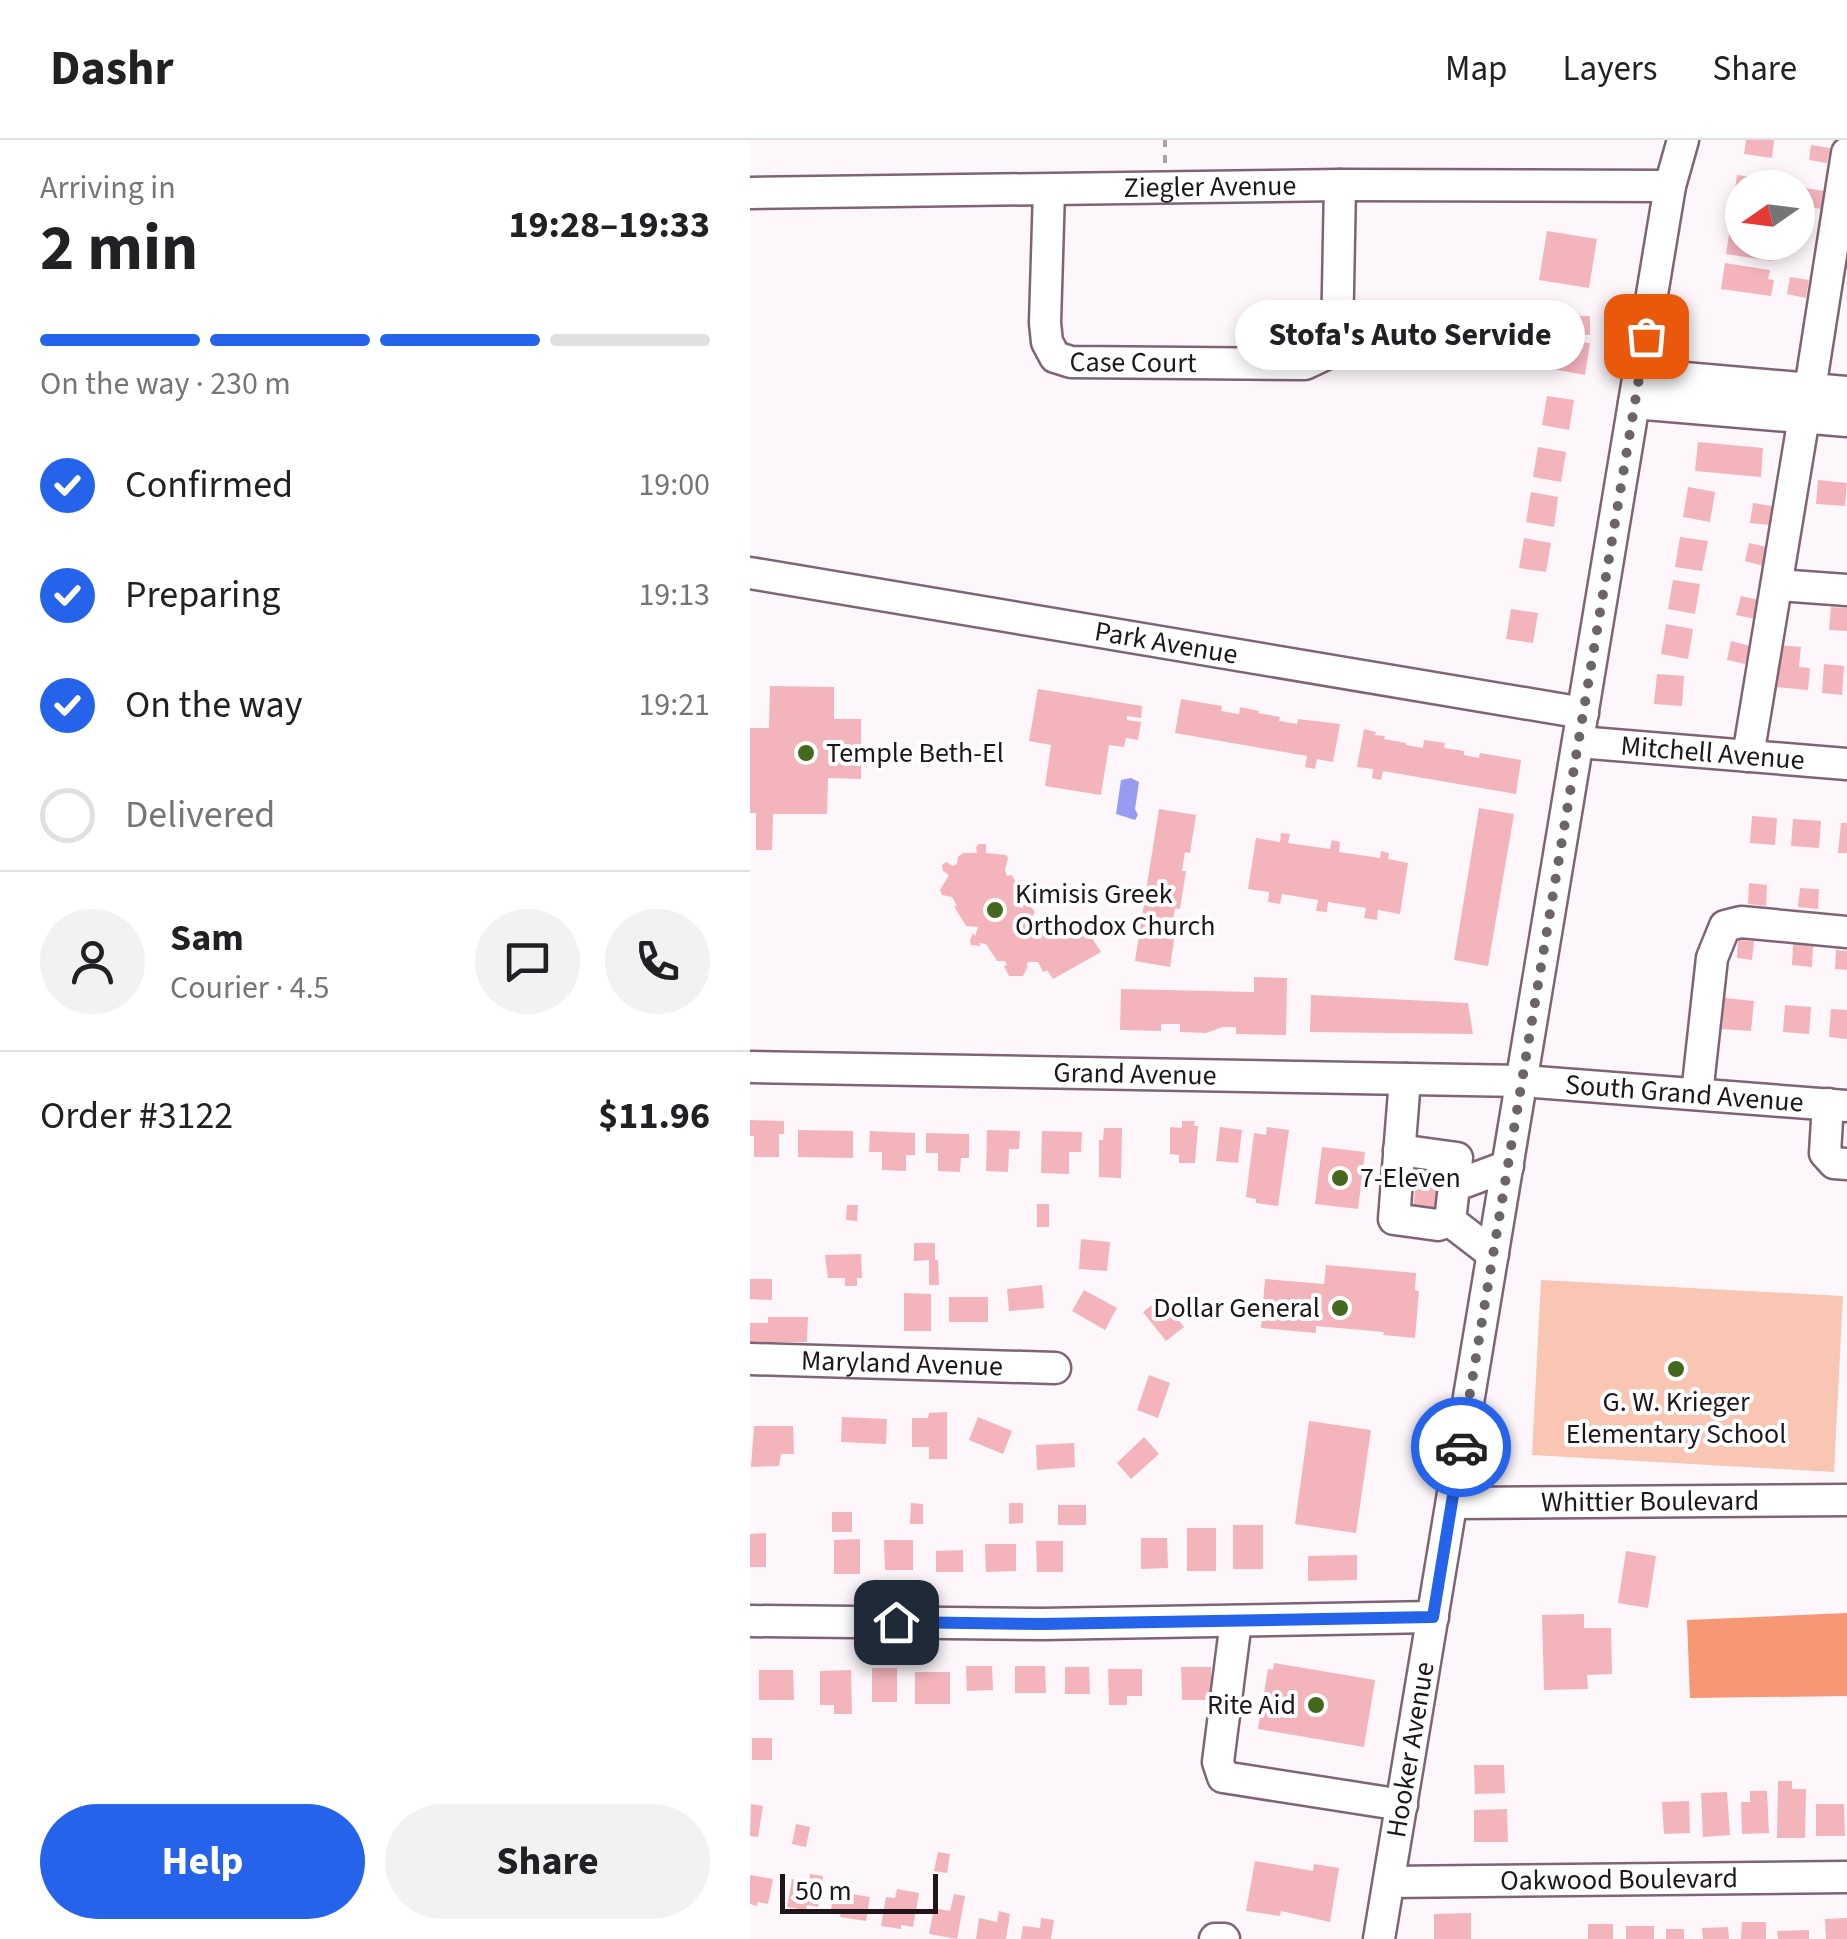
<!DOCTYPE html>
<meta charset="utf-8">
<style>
body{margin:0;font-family:"Source Sans 3",sans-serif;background:#f2f2f2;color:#202124;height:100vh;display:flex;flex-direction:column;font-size:38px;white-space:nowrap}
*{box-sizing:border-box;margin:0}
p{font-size:32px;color:#757577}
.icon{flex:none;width:55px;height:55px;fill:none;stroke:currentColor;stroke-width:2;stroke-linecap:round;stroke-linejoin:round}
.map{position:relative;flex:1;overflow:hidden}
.side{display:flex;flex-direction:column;background:#fff;width:750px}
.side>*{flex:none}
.needle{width:65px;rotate:256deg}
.fabs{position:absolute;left:975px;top:30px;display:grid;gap:20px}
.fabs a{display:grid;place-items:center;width:90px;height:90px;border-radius:50%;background:#fff;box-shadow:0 5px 15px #0003;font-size:50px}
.scale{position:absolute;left:30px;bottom:25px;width:158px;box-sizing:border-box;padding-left:10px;border:5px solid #1f151b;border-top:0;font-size:28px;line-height:35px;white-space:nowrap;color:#1f151b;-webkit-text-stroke:8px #fff;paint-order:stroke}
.pin{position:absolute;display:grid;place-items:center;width:85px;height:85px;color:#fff;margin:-42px;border-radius:20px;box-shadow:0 5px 15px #0006}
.courier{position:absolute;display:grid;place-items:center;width:100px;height:100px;margin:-50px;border:8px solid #2563eb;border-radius:50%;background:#fff;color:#222;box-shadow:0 2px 12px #0007}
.bubble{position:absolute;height:70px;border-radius:35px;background:#fff;box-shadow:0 5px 15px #0003;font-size:32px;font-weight:700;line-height:70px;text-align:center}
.overview em{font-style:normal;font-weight:700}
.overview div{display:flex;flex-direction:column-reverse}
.overview{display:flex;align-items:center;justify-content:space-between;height:170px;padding:0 40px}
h1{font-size:65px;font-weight:700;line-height:75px}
.bar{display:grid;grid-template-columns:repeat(4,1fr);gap:15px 10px;align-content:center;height:120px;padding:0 40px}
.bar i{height:12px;border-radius:8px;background:#e0e0e0}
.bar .active{background:#2563eb}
.bar p{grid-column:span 4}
.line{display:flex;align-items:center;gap:25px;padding:0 40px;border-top:2px solid #e0e0e0}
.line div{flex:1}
.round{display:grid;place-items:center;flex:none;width:105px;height:105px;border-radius:52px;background:#f2f2f2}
ol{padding:0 40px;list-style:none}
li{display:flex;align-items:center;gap:30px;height:110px}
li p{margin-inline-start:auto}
li .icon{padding:10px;border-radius:50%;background:#2563eb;color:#fff;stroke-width:4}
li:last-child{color:#757577}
li i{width:55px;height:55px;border:5px solid #e0e0e0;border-radius:50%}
.button{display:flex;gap:20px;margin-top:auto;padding:20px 40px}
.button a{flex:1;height:115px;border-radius:60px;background:#2563eb;color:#fff;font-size:40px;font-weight:700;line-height:115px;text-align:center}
.button a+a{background:#f2f2f2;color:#202124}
header{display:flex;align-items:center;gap:60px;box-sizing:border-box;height:140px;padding:0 50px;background:#fff;border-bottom:2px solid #e0e0e0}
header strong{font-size:48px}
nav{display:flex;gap:55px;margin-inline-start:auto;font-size:35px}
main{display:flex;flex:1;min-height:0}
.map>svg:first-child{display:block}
.green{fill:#f9c6b4}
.forest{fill:#f69775}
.water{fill:#979bf1}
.building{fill:#f3b4bc}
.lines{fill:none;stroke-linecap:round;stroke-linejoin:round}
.minor-casing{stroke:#7e6474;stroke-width:35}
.path{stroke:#aba3a8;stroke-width:4;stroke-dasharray:8 8;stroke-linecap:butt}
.minor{stroke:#fff;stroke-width:30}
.done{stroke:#6d6469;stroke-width:10;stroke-dasharray:0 18}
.route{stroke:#2563eb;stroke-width:12}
.poi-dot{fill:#46671e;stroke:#fff;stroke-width:4}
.labels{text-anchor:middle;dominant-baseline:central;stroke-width:8;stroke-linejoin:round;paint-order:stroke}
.street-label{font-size:28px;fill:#1f151b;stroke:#fff}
.poi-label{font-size:28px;fill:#1f151b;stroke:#fff;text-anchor:start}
</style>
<header>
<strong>Dashr</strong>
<nav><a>Map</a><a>Layers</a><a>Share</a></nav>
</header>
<main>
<section class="side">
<div class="overview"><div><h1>2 min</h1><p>Arriving in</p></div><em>19:28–19:33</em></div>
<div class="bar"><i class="active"></i><i class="active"></i><i class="active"></i><i></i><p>On the way · 230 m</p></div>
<ol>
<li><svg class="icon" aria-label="check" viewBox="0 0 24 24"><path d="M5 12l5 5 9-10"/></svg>Confirmed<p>19:00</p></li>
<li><svg class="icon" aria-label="check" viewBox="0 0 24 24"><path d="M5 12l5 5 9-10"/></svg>Preparing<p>19:13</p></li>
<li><svg class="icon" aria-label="check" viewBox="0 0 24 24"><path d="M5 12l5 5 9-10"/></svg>On the way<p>19:21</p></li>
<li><i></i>Delivered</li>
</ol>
<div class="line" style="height:180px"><a class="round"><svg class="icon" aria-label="person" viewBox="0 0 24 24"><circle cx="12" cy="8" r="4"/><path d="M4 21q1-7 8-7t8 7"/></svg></a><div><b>Sam</b><p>Courier · 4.5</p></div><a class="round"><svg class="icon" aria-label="chat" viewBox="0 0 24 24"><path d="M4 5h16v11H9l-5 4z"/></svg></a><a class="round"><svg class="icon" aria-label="phone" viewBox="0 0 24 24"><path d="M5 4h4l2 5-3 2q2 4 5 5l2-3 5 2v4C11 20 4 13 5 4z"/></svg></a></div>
<div class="line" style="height:130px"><div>Order #3122</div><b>$11.96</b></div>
<div class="button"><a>Help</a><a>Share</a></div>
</section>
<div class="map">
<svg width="1097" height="1799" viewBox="0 0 1097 1799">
<rect width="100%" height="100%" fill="#fdf7fb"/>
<path class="green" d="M791,1140l302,16 -9,176 -302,-17z"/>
<path class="forest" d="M1097,1473v83l-157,2 -3,-78z"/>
<path class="water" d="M381,638l8,4 -4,27 3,6 -3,5 -19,-6 5,-34z"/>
<path class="building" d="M996,0h28l-2,18 -28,-4z
M1061,5l19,3 -3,15 -18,-3z
M987,35l29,4 -2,9h-22v10l-8,-1z
M1055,48l19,3 -3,18 -18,-3z
M982,75l10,2v25l32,2 -2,17 -46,-7z
M797,91l50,8 -8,49 -50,-8z
M975,123l45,7 -2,9 6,1 -3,16 -50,-7z
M1040,137l19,3 -3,18 -19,-4z
M790,175l50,1v19l-50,-1z
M795,199l45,4 -5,32 -44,-8z
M797,256l27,4 -5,30 -27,-5z
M948,302l65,6 -2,29 -66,-6z
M788,307l28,5 -5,30 -28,-5z
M1068,340l29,3 -2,23 -29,-2z
M938,347l27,5 -5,30 -27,-5z
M781,352l27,5 -4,30 -28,-5z
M1003,363l19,3 -3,19 -19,-2z
M930,397l28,4 -6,30 -27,-4z
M774,398l27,5 -5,29 -27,-4z
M999,403l18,4 -4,19 -18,-5z
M923,440l27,4 -5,30 -27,-5z
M991,456l18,4 -4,19 -19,-4z
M1081,467l16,1v23l-18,-1z
M761,469l27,4 -5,30 -27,-4z
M916,484l27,5 -5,30 -27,-5z
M981,501l19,5 -5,18 -18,-4z
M1028,505l23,2 -2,20 11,1 -2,22 -34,-3z
M1074,524l20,2 -2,29 -20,-2z
M907,534l27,2 -2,30 -28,-2z
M20,546l64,1v32h27v60l-33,-1 -1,36h-54l-1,36h-16v-37h-6v-85h19z
M288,549l104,17 -1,12 -14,-2v4l14,2 -3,18 -12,-2 -2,9 -15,-2 -8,50 -56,-9 6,-41 -22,-4z
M431,559l41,7 -1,5 18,3 1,-7 19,4 -1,2 22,4 -1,4 18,3 1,-5 42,5 -7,38 -16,-3 -2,10 -10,-2 2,-11 -132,-23z
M614,589l12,3 -1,3 10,1 -1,3 22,4v2l17,3 1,-8 21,3 -1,5 20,3v4l15,3 1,-5 41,7 -5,34 -133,-23 -2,9 -9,-2 1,-9 -16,-2z
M729,668l35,6 -26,152 -34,-6z
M409,669l37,6 -6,38 -5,-1 -3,19h4l-6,38 -5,-1 -3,19h4l-6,40 -35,-6z
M1002,676l25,2 -2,27 -25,-2z
M1043,679l28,2 -2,27 -28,-2z
M1091,683h6v30h-9z
M531,693l9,1 -2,9 42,6 2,-9 8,2 -1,10 41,6 1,-7 8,2 -1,6 20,4 -8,51 -22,-4 -1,10 -13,-2 2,-10 -38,-6 -1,10 -11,-1 2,-11 -36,-6 -2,10 -12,-2 1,-10 -21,-3 8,-51 24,4z
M229,704h7v9l20,2 2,3 -3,12 2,6 5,-1 10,20 -6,11 7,2v-3h6l6,7 -8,13 1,5h14l10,-4 3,4 7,-5 2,5 9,-4 3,6 9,-5 16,25 -48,27 -6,-9 -4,2 -5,-10h-10l-2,3 2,1 -5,10h-14l-5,-10 3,-1 -2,-4h-8l-11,-17 -7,-1 2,3 -10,-1 -1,-5 3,-7 2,3 3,-9 -12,-1 -12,-20h3l-5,-9 -10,-2 -2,-5 9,-15 -6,-4 -1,-6 4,-3 7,4 4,-2 1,-7 5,-4h14l-1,-6z
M999,743l18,2 -1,21 -18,-2z
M1050,748l19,1 -1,20 -20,-2z
M988,800l16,1 -2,19 -15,-2z
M1043,804l20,2 -1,21 -20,-2z
M1086,810l11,1v19l-12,-1z
M504,837l33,1 -1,57 -50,-1v-7h-13l-17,6 -26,-1v-8h-19v7l-41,-1 1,-41 133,3z
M561,855l157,8 5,31 -163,-2z
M975,858l29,3 -3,30 -29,-2z
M1035,865l26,2 -2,27 -26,-2z
M1081,869l16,1v29l-18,-2z
M0,980l34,1v13h-5v23h-25v-21h-4z
M432,981h13l-1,5h4l-3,37h-16v-8l-9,-1v-27l12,1z
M470,987l22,3 -4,33 -22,-2z
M517,987l22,3 -11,76 -22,-3v-4l-10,-2 8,-64 12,2z
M354,988h18l-1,50 -22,-1v-37h4z
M48,990l55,1v27l-55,-1z
M237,990l33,1 -1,18h-10l-1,23 -22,-1z
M120,991l45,2v22h-9v16l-24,-1v-18h-13z
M292,991l40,1 -1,20h-12v22l-28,-1z
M176,993l43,1v24h-8l-1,14 -22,-1v-18h-12z
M572,1007l43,5 -7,57 -43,-5z
M668,1023l22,3 -5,46 -22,-2z
M287,1064h12v23h-12z
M97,1065h11l-1,16 -11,-1z
M331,1099l29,3 -3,29 -28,-2z
M164,1103h21v17h3l1,25h-10v-25l-15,1z
M111,1114l1,24h-5v8h-12v-8h-17l-3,-23z
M576,1125l90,8 -1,17 4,1 -4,47 -32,-3 1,-3 -68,-6v7l-55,-5 4,-49 59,5z
M0,1139h22v21l-22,-1z
M292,1145l2,23 -35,3 -2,-22z
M334,1150l33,18 -12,22 -33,-19z
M154,1153l27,1v37h-27z
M199,1157h39v25h-39z
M411,1158l23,29 -18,14 -23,-29z
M18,1177h40l-1,25h-57v-19h18z
M399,1235l21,8 -12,35 -21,-8z
M197,1272v47h-18v-12h-17v-29h16l1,-5z
M92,1277l45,2 -1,25 -45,-2z
M228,1277l34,14 -9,23 -34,-14z
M559,1281l62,9 -15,103 -61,-9z
M4,1286h39l1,28h-13l-2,12 -28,1z
M394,1297l15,17 -28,25 -14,-16z
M324,1303l1,24 -38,3 -1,-25z
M161,1363l12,1v20h-13z
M259,1363h14v20l-14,1z
M308,1365h28v20h-28z
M82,1372h20v20h-20z
M483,1385h30v44h-30z
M437,1388h29v43h-29z
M16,1393v34h-16v-33z
M391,1398h26l1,30 -27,1z
M110,1399v35h-26v-34z
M134,1400h29v30h-28z
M286,1401h27v31h-26z
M235,1404h31v27l-30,1z
M213,1410v22h-27v-21z
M876,1411l30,5 -8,52 -30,-5z
M607,1415v25l-49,1v-25z
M834,1474v14h27l1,46 -25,1 1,14 -44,1 -2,-75z
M524,1523l101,17 -11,67 -106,-18 10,-60 5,1z
M216,1526h26l1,24 -26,1z
M265,1526h30l1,27h-31z
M315,1527h24l1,27h-25z
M431,1527h30l1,33h-30z
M122,1528h25v34h-25z
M358,1529h34v27h-15v9h-18z
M9,1530h34l1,30h-35z
M101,1530l1,44h-18v-9h-14v-34z
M165,1532h35v32h-35z
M2,1598h20v22h-20z
M724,1625h30l1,28 -30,1z
M1028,1641h14v8h14l-1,49h-28z
M1000,1651h17l2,42 -27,1 -1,-32h9z
M977,1652l3,43 -27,2 -2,-44z
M939,1661l1,32 -26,1 -2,-32z
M1,1664l12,2 -5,31 -8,-1z
M1066,1664h28l1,32h-29z
M757,1669l1,33h-34v-32z
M46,1684l14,3 -4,20 -14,-3z
M188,1712l12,2 -3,19 -13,-2z
M505,1721l58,10 1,-7 25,4 -9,54 -49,-11 -1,5 -34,-5z
M60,1734l13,2 -5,31 -11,-2 -1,5 -19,-3 5,-28 17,3z
M0,1735l23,4 -5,25 -10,-2 -1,4 -7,-2z
M147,1749l22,4 -6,34 -12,-2v4l-20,-3 5,-29 9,1z
M84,1751l36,6 -4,24 -26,-4 1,-5 -10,-2z
M204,1754l11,2 -8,43 -28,-5 5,-26 16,3z
M249,1771l11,3 -4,25h-30l3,-21 18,4z
M721,1773v26h-37v-25z
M291,1778l13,2 -3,19h-30l2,-13 17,2z
M1097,1778v21h-21l-1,-20z
M992,1782h24v17h-25z
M838,1784h25v15h-25z
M876,1786h28v13h-28z
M978,1787l1,12h-26l-1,-11z
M916,1789h18v10h-18z
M1059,1790v9h-31l-1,-8z"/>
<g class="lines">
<g class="minor-casing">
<g id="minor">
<path id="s1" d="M299,50l-4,133 2,19 8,15 16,5 234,2 21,-10 11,-12 3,-157"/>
<path id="s2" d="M0,53l590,-8 330,1"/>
<path d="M889,234l208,18"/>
<path d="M1060,249l37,-236"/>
<path d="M884,263l213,18"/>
<path id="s3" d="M0,433l833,140"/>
<path d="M1027,445l70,5"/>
<path id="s4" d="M828,602l269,22"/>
<path d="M998,616l56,-339"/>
<path id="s5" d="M0,927l772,14 325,25"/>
<path d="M655,939l-11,140 44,6 12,-4"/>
<path d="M947,954l15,-136 13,-32 16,-4 106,10"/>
<path d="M1078,964l-3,49 9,10 13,1"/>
<path d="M649,1010l58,8 -3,28"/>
<path d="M743,1114l-43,-33 4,-35 54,-20"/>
<path id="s6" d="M0,1219l305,9"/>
<path id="s7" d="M702,1363l395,-3"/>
<path d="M0,1481l292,3 391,-7"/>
<path d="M486,1481l-18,141 5,15 179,28"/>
<path id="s8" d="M639,1742l458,-5"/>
<path d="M465,1799h9"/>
<path id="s9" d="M629,1799l291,-1753 13,-46"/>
</g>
</g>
<path class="path" d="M415,23v-23"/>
<use href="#minor" class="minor"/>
</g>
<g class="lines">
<path class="done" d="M711,1307l185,-1111"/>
<path class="route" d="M146,1482l146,2 391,-7 28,-170"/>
</g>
<g class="poi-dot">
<circle cx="56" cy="613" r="10"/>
<circle cx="245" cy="770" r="10"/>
<circle cx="590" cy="1038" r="10"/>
<circle cx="590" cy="1168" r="10"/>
<circle cx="926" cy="1229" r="10"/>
<circle cx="566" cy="1565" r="10"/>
</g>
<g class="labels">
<g class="street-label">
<text stroke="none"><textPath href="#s2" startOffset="460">Ziegler Avenue</textPath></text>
<text stroke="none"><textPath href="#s1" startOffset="248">Case Court</textPath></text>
<text stroke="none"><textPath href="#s3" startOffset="422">Park Avenue</textPath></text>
<text stroke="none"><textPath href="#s4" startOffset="135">Mitchell Avenue</textPath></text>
<text stroke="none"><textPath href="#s5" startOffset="385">Grand Avenue</textPath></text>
<text stroke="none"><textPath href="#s5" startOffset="935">South Grand Avenue</textPath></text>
<text stroke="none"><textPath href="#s6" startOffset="152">Maryland Avenue</textPath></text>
<text stroke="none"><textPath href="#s7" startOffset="198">Whittier Boulevard</textPath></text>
<text stroke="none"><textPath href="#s9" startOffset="192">Hooker Avenue</textPath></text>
<text stroke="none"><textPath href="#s8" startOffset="230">Oakwood Boulevard</textPath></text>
</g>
<g class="poi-label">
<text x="76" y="613">Temple Beth-El</text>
<text x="265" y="754">Kimisis Greek<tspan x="265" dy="32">Orthodox Church</tspan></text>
<text x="610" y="1038">7-Eleven</text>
<text x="570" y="1168" text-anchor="end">Dollar General</text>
<text x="926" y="1262" text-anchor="middle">G. W. Krieger<tspan x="926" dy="32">Elementary School</tspan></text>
<text x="546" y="1565" text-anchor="end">Rite Aid</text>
</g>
</g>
</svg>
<div class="fabs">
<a><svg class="needle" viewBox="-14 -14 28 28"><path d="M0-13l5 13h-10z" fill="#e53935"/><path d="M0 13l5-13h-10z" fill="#757577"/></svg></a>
</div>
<div class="scale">50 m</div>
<div class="pin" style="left:896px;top:196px;background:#ea580c"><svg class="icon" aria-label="bag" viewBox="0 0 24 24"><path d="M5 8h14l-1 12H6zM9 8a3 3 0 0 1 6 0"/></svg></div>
<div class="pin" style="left:146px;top:1482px;background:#1f2937"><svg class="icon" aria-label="home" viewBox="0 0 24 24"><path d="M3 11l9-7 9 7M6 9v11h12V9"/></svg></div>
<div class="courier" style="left:711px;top:1307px"><svg class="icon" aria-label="car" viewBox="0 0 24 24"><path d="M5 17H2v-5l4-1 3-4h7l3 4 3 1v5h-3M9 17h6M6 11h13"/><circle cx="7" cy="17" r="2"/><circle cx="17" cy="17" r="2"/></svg></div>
<div class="bubble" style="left:485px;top:160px;width:350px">Stofa's Auto Servide</div>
</div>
</main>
